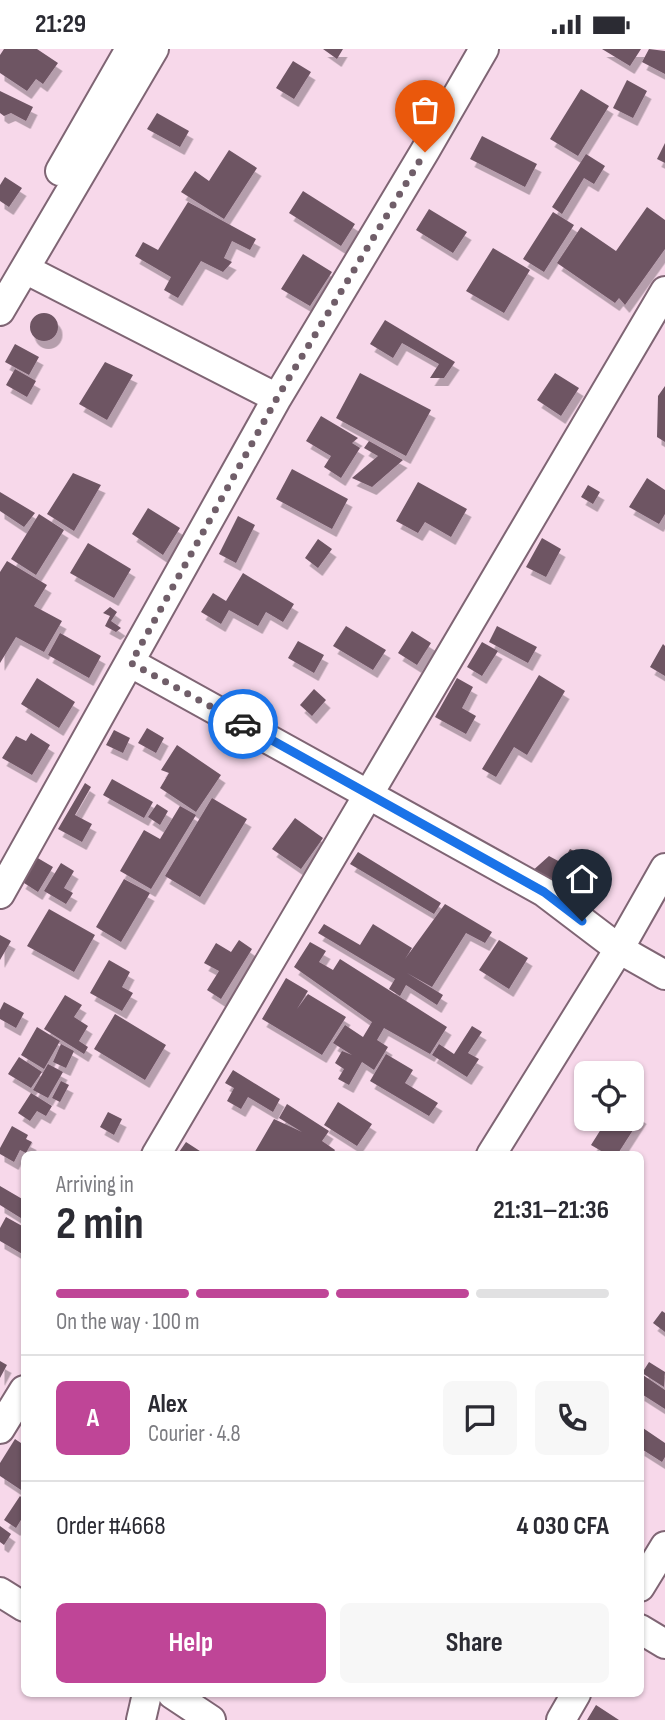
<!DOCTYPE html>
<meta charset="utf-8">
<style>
body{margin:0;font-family:"Sofia Sans Condensed",sans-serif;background:#f7f7f7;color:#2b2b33;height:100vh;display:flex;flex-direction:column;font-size:26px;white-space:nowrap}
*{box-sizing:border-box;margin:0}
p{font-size:23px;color:#7c7c81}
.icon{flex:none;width:38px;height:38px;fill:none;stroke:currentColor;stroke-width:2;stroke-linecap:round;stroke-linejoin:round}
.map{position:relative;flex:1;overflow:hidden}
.sheet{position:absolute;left:21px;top:1102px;width:623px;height:546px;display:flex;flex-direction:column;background:#fff;border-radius:10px;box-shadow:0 2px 5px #0004}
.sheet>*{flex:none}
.buttons{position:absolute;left:574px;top:1012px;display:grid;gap:14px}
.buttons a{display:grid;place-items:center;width:70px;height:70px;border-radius:10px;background:#fff;box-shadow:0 2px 5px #0004;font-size:35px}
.pin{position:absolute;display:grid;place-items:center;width:60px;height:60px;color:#fff;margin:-72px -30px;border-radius:50% 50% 50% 0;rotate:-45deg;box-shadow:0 0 7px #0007}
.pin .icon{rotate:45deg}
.courier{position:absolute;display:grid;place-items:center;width:70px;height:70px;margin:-35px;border:5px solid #1a73e8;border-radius:50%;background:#fff;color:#222;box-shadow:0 2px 9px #0007}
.head em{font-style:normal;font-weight:700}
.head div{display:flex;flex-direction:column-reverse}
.head{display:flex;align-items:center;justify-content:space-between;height:119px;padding:0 35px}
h1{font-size:46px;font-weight:700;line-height:52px}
.bar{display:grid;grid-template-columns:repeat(4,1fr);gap:10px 7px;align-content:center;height:84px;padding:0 35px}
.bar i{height:9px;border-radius:5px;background:#e1e1e2}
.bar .active{background:#bf4597}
.bar p{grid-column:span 4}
.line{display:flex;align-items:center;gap:18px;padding:0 35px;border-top:2px solid #e1e1e2}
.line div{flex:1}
.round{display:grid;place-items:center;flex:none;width:74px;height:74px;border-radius:10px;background:#f7f7f7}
.primary-button{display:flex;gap:14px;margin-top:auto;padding:14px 35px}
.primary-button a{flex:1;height:80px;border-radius:10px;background:#bf4597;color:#fff;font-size:28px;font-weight:700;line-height:80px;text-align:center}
.primary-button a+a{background:#f7f7f7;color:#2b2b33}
.status{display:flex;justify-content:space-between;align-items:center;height:49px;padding:0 35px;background:#fff;direction:ltr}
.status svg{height:19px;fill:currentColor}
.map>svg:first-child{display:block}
.building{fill:#6e5564;filter:url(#shadow)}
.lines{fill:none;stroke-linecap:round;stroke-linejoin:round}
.street-casing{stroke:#7f6574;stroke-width:32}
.street{stroke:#fff;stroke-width:28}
.done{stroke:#705e69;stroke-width:7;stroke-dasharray:0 12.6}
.route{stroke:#1a73e8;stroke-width:9}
</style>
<div class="status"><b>21:29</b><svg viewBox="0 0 49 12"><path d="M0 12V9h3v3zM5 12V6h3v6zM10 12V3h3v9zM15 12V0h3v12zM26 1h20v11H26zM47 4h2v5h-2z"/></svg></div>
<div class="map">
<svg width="665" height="1671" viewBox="0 0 665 1671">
<defs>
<filter id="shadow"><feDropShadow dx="4.5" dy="8" stdDeviation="0" flood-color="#0004"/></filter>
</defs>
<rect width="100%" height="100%" fill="#f7d8ea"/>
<path class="building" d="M4,0h33l21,14 -15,21 -7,-5 -9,12 -27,-18v-18z
M323,0h20l-6,10z
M602,0h39l-11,17z
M649,0l16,2v23l-23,-12z
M293,12l18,11 -17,27 -18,-11z
M627,31l20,11 -14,27 -20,-10z
M581,40l28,17 -31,50 -28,-17z
M0,42l33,16 -7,14 -15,-8 -7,3 -4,-3z
M157,64l32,18 -9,16 -33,-18z
M482,87l55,28 -12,23 -55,-28z
M665,94v20l-8,-4z
M229,101l28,18 -33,51 -43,-27 14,-21 14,10z
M586,105l19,12 -11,18 -10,-6 -22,36 -10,-7z
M5,128l17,11 -13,19 -9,-6v-16z
M303,142l52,33 -14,22 -52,-33z
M188,153l68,37 -6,11 -18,-9 -8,17 8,4 -9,10 -22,-11 -23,37 -14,-8 7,-13 -36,-21 8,-14 15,8z
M647,158l18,13v29l-40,56 -6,-7 -4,5 -58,-40 24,-36 35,24z
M429,160l38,23 -14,21 -37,-23z
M553,163l21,13 -30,47 -21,-13z
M493,199l37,22 -26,43 -38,-22z
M303,205l29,18 -22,34 -29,-17z
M30 278a14 14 0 1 1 28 0a14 14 0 1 1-28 0Z
M385,271l70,42 -11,16h-14l9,-14 -37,-21 -9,15 -23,-14z
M15,295l24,13 -10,18 -24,-13z
M105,313l28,13 -26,45 -28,-16z
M15,320l21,12 -9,16 -21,-12z
M360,324l71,37 -25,46 -70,-38z
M555,324l24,15 -18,28 -24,-16z
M665,337v56l-8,-5 1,-41z
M321,367l37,22 -6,5 8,5 -19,30 -17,-11 7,-11 -25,-15z
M369,392l34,19 -31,27 -20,-9 26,-22 -14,-8z
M292,420l56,30 -16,30 -56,-30z
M73,424l28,12 -27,46 -27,-17z
M647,429l18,12v24l-6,10 -30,-17z
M418,433l49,27 -16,28 -26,-15 -7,11 -22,-12z
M588,436l12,7 -7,12 -12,-7z
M0,443l35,21 -11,14 -24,-16z
M148,459l32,20 -17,27 -31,-21z
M39,465l25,16 -28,45 -25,-16z
M238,467l17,9 -19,38 -17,-9z
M542,489l19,11 -15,28 -20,-10z
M318,490l14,10 -14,19 -13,-10z
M88,494l43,26 -17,29 -44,-25z
M7,512l40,24 -13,21 28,15 -18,31 -28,-15 -16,26v-91z
M243,524l51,31 -11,18 -17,-10 -8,14 -29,-16 -8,14 -20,-12 12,-19 13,8z
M110,558l7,5 -6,9 10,7 -5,4 -11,-6 5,-10 -7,-3z
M346,577l40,24 -13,20 -40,-24z
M497,577l40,21 -9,16 -39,-21z
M412,582l19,12 -14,22 -19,-12z
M60,584l41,23 -12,22 -41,-23z
M298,592l26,14 -10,18 -26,-15z
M482,593l16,9 -16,25 -15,-9z
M663,595l2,2v30l-15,-9z
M539,626l26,16 -38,64 -13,-8 -18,30 -14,-8z
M37,629l38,24 -16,26 -38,-24z
M457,629l16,9 -11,21 14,8 -10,18 -31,-17z
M314,640l12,11 -14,16 -12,-11z
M147,679l17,10 -8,15 -18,-10z
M114,681l16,8 -7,15 -17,-8z
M31,684l19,12 -18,30 -30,-17 14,-22 10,5z
M177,696l44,30 -25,37 -36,-24 9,-15 -8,-3z
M112,730l41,23 -9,16 -41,-23z
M85,734l6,4 -16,28 17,9 -10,18 -24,-13z
M212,749l35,21 -47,78 -35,-21z
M157,755l11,7 -8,14 -12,-8z
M180,757l16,9 -45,74 -31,-18 24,-41 16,9z
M295,769l28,20 -22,31 -29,-20z
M570,800l12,6 -20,36 -32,-18 19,-17 13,7z
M358,803l83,51 -7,11 -84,-50z
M36,808l17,10 -15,25 -17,-11z
M61,814l13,8 -10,17 9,5 -7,11 -22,-13z
M124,830l26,14 -29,49 -25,-15z
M445,855l47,28 -7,11 -19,-10 -34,54 -25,-14 36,22 -6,10 -31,-20 -6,11 -11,-7 6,-10 -77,-46 6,-9 36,21 13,-21 39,24 -7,11z
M49,860l46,26 -21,37 -47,-26z
M0,886l11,6 -11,19z
M239,891l13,9 -31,50 -14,-9 12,-19 -15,-8 12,-20 15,9z
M499,891l29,18 -19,31 -30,-19z
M310,893l16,9 -7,11 14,8 7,-11 107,68 -17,27 -46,-26 -7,12 11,7 -14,23 -12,-8 -13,23 -11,-6 6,-10 -9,-6 7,-12 10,4 -19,-12 12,-18 18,12 9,-15 -78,-55z
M109,911l21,12 -8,15 11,6 -11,18 -32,-18z
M286,929l22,13 -11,18 11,-15 38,23 -24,38 -60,-36z
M65,946l17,10 -8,12 14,9 -9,15 9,6 -4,7 -40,-25z
M4,953l20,11 -8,15 -16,-9v-9z
M115,965l51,31 -21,35 -51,-31z
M472,977l10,6 -14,21 11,6 -12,18 -35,-22 7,-11 15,10z
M37,978l23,14 -16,28 -23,-14z
M61,995l13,7 -8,17 -13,-6z
M386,1005l27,16 -8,13 33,20 -9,13 -59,-35z
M19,1008l23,15 -11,16 -23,-14z
M48,1015l15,8 -15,26 -15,-8z
M233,1021l47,29 -7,13 -25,-15 -7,12 -14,-8 7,-13 -9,-5z
M61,1032l8,4 -9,17 -8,-4z
M31,1044l21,13 -6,10 -9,-5 -7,10 -12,-8z
M338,1053l34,22 -15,22 -33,-21z
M287,1055l42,27 -7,10 13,9 -3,5h-79l21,-36 28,13 -23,-14z
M632,1060l10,7 -25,39h-9l-17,-10 17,-27h24z
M108,1063l14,7 -8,16 -14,-8z
M12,1077l16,9 -2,4 6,3 -6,11 -6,-3 -6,12 -14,-8v-6z
M186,1093l20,13h-29z
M0,1137l24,14v20l-24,-15z
M6,1168l18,10v28l-24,-14v-13z
M662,1262l3,2v19l-12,-9z
M0,1312l7,4 -7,13z
M649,1313l16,10 -1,15 -22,-14z
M640,1324l25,17v19l-25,-16z
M640,1377l25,17v14l-3,5 -22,-14z
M15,1390l9,6v47l-24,-16v-13z
M20,1447l4,4v15l-8,13 -12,-8z
M0,1477l11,8 -7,11 -4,-3z
M596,1656l23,15h-32z"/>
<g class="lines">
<g class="street-casing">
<path id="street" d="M60,122l70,-122
M25,220l252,129
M0,262l154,-262
M131,614l413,229 75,57 46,26
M0,845l277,-496 148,-247 59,-102
M156,1106l509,-864
M491,1106l128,-206 46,-81
M0,1380l24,-39
M640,1538l25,-41
M0,1543l24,15
M640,1580l25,15
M172,1645l39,26
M141,1671l6,-26
M561,1671l15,-26"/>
</g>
<use href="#street" class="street"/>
</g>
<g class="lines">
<path class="done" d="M243,675l-112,-61 146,-265 148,-246"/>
<path class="route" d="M243,675l301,168 38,29"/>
</g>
</svg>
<div class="buttons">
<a><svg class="icon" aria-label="locate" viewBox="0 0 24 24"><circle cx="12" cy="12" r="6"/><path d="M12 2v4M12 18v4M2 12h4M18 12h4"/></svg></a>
</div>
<div class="pin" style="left:425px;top:103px;background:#ea580c"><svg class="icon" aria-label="bag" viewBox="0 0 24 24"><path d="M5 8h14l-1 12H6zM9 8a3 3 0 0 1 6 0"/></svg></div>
<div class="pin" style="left:582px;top:872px;background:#1f2937"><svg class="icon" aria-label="home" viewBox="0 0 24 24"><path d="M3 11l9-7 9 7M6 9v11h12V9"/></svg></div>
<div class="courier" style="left:243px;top:675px"><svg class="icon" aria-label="car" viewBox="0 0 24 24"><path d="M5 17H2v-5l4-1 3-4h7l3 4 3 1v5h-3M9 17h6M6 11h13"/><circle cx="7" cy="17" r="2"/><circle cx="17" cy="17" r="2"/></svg></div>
<section class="sheet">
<div class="head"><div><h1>2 min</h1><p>Arriving in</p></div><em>21:31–21:36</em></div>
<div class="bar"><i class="active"></i><i class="active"></i><i class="active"></i><i></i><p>On the way · 100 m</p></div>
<div class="line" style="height:126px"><b class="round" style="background:#bf4597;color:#fff">A</b><div><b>Alex</b><p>Courier · 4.8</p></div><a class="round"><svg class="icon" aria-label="chat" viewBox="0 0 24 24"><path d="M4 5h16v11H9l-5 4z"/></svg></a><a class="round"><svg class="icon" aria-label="phone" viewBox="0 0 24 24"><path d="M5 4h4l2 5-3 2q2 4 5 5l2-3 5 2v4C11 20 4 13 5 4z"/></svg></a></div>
<div class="line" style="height:91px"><div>Order #4668</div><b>4 030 CFA</b></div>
<div class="primary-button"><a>Help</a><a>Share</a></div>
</section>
</div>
